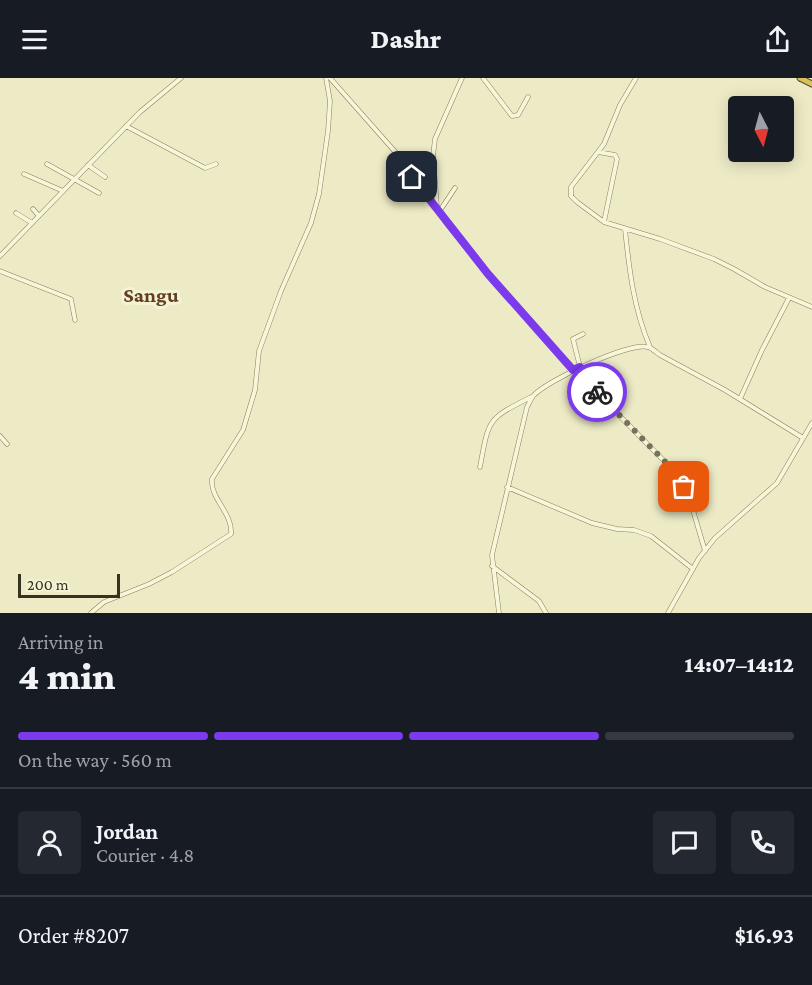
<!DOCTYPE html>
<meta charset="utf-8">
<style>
body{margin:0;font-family:"Crimson Pro",serif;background:#242831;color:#f1f3f6;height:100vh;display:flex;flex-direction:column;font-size:22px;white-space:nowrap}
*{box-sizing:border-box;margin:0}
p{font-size:20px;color:#9ea1a6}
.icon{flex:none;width:33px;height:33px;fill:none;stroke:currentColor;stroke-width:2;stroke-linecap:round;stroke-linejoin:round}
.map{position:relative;height:535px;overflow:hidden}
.side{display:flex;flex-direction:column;background:#171b24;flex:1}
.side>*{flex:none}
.needle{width:39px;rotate:174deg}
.tools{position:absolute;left:728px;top:18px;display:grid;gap:12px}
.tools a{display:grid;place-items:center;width:66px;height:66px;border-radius:6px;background:#171b24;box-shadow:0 3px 15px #0003;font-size:30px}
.scale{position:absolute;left:18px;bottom:15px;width:102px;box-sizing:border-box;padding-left:6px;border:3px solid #383220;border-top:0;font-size:16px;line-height:21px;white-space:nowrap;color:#383220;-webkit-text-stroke:4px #f4f3d5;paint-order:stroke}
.pin{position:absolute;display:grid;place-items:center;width:51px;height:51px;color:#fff;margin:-26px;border-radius:12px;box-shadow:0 3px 9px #0006}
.courier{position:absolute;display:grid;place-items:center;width:60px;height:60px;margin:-30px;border:4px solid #7c3aed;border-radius:50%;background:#fff;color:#222;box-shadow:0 2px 8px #0007}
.headline em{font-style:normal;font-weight:800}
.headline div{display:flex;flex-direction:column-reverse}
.headline{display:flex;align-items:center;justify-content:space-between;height:102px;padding:0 18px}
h1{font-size:39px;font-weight:800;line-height:45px}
.bar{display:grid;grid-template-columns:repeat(4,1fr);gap:9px 6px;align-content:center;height:72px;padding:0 18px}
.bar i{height:8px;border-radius:4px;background:#363941}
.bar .current{background:#7c3aed}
.bar p{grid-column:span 4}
.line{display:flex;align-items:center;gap:15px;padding:0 18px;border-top:2px solid #363941}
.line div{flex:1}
.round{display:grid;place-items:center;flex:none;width:63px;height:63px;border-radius:6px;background:#242831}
header{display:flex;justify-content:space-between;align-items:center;height:78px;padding:0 18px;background:#171b24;font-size:27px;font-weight:800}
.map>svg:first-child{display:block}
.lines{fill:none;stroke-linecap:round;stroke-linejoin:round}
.minor-casing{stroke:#887e5c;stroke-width:5}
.highway-casing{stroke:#564b30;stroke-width:7}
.minor{stroke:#f8f6d9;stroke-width:4}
.highway{stroke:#d8c15a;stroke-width:5}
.done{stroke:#77735a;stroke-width:6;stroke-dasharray:0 10.8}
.route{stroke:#7c3aed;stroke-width:8}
.labels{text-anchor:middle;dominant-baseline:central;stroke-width:6;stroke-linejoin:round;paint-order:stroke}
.quarter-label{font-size:21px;font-weight:bold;fill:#633f20;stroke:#f4f3d5}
</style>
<header><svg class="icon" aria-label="menu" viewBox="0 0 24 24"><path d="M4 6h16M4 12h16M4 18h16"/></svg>Dashr<svg class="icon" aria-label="share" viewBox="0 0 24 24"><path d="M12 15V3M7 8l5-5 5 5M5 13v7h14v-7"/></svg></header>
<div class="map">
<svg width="812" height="535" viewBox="0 0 812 535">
<rect width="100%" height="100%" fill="#edebc6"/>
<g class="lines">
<g class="minor-casing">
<path id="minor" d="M330,0l68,77 14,23 16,17 18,28 42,51 85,97
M483,0l29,38 6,-1 10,-18
M636,0l-16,27 -16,39 -33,43v9l6,6 27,20 56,17 54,20 20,10 31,18 47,20
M126,48l79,42 11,-4
M598,74l17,3 2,4 -13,63
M47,86l52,29
M88,87l17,12
M24,96l39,17
M437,129l-4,-51 2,-17 27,-61
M33,131l6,7
M439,134l16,-24
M16,135l16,10
M625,151c4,40 9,81 25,118
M0,178l140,-144 41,-34
M0,193l71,28 4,21
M583,256l-10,5 7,28 7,13 15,18 73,74 15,28 15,51
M740,321l22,-49 27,-52
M0,358l7,8
M480,389c9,-50 8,-48 53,-71
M507,409l85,36 25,6 17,1 17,6 42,33
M492,488l47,35 7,12
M91,535l13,-11 45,-18 23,-12 59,-38c2,-21 -21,-35 -19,-55l31,-49 12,-40 4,-39 22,-60 30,-68 8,-29 9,-63 2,-30 -4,-23
M499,535l-7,-58 35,-148c2,-3 4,-9 7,-12 14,-15 95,-53 114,-48 4,1 8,5 12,8l65,35 78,48
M668,535l31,-55 16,-20 62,-55 35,-60"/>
</g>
<g class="highway-casing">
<path id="highway" d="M800,0l12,6"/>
</g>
<use href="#minor" class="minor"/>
<use href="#highway" class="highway"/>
</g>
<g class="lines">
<path class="done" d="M597,314l78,80 9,15"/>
<path class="route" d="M412,99l76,97 85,96 7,-3 17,25"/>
</g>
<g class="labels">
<g class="quarter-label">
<text x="151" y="217">Sangu</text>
</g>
</g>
</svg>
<div class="tools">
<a><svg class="needle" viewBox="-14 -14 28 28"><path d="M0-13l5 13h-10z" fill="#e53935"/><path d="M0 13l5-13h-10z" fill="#9ea1a6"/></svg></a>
</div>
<div class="scale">200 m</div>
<div class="pin" style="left:684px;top:409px;background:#ea580c"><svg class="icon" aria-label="bag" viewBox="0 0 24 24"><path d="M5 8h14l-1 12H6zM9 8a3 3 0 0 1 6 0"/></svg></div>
<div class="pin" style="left:412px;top:99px;background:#1f2937"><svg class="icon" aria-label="home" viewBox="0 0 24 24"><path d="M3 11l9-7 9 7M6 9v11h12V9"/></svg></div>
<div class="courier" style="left:597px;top:314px"><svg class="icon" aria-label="bike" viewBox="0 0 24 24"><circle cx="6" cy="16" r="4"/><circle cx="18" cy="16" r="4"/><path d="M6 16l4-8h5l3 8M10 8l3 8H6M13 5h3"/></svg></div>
</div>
<section class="side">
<div class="headline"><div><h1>4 min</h1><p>Arriving in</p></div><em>14:07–14:12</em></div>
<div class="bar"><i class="current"></i><i class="current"></i><i class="current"></i><i></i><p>On the way · 560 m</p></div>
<div class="line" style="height:108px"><a class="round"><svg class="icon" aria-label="person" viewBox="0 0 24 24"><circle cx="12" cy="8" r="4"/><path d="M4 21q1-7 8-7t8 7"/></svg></a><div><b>Jordan</b><p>Courier · 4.8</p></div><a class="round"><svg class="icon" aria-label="chat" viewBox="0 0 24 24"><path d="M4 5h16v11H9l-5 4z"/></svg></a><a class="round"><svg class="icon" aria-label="phone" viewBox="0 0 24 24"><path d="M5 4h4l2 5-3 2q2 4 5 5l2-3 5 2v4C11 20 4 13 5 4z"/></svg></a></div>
<div class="line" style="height:78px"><div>Order #8207</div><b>$16.93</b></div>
</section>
